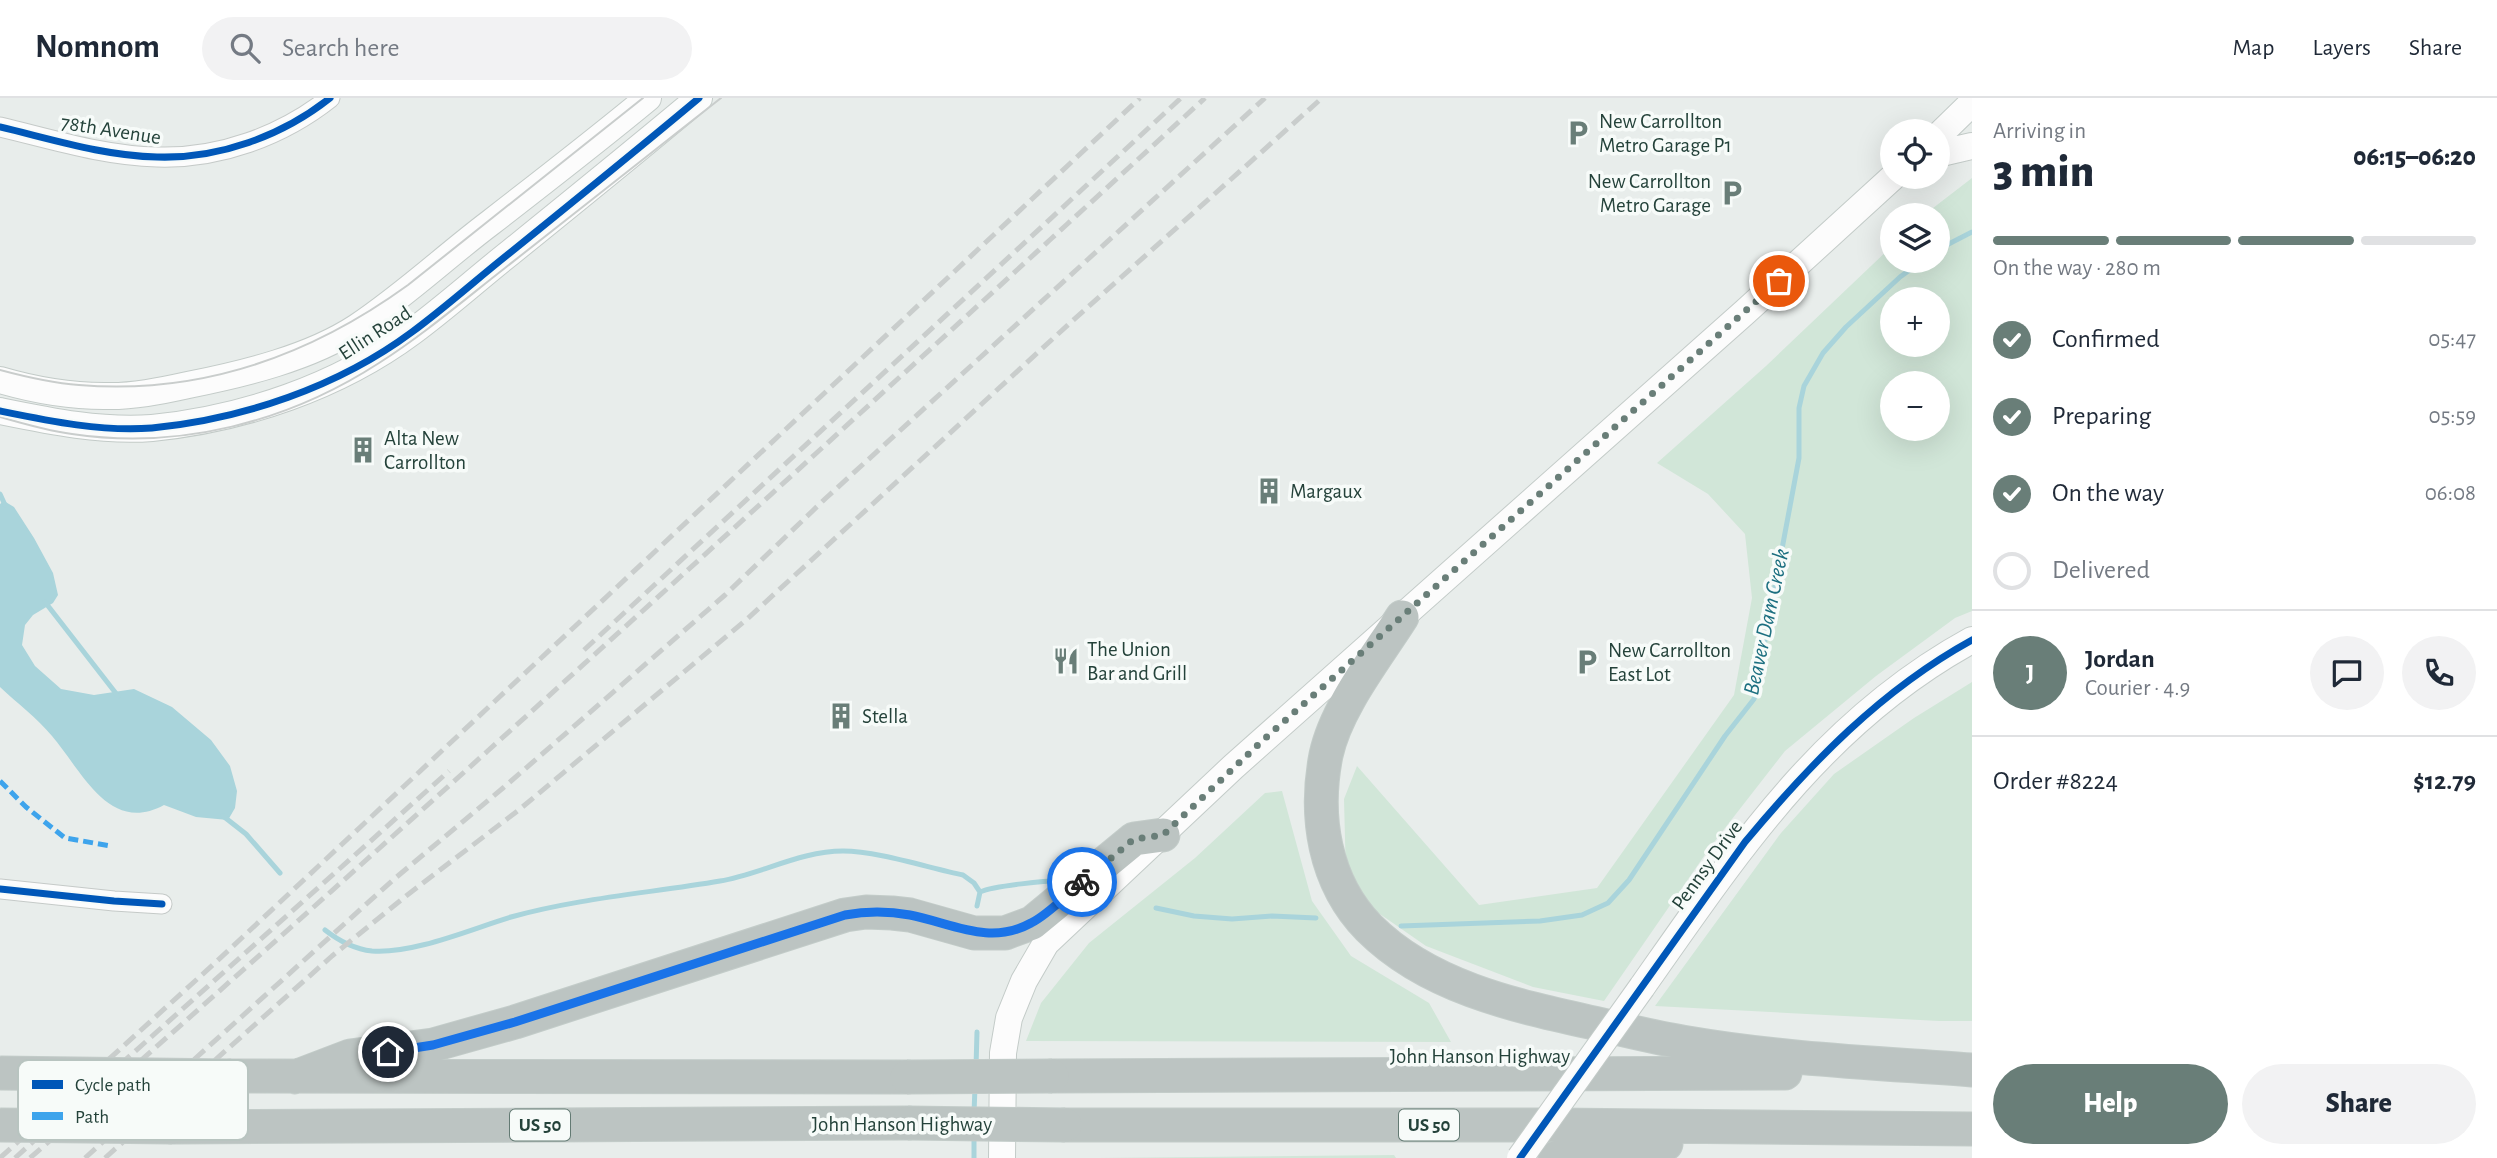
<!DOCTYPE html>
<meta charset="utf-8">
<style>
body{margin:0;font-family:"Alegreya Sans",sans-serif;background:#f2f2f3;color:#1f2937;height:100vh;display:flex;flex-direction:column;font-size:26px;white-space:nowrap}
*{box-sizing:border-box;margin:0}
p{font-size:23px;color:#747a83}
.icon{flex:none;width:38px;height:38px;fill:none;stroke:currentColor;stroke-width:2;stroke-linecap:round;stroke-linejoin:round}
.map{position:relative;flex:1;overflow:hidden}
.sheet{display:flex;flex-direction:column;background:#fff;width:525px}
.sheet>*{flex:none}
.fabs{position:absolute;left:1880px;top:21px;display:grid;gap:14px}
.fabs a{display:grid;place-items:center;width:70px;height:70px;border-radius:50%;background:#fff;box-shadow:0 7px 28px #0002;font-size:35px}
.pin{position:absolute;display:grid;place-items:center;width:60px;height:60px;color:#fff;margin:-30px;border:4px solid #fff;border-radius:50%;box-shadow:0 2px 7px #0007}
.courier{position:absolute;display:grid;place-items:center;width:70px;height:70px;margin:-35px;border:5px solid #1a73e8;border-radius:50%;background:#fff;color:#222;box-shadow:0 2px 9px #0007}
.summary em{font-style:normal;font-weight:800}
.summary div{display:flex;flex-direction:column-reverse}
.summary{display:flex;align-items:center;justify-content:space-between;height:119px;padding:0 21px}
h1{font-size:46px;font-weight:800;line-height:52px}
.bar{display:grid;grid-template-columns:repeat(4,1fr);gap:10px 7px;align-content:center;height:84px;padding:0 21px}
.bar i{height:9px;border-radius:5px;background:#e0e1e3}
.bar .selected{background:#697e78}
.bar p{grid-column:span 4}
.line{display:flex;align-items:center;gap:18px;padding:0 21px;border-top:2px solid #e0e1e3}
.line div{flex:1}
.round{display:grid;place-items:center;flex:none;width:74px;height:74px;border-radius:37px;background:#f2f2f3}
ol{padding:0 21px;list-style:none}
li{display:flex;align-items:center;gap:21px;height:77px}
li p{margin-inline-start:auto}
li .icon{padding:7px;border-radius:50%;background:#697e78;color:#fff;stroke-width:4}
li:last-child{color:#747a83}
li i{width:38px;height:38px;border:4px solid #e0e1e3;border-radius:50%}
.button{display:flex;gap:14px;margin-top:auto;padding:14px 21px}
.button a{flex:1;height:80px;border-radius:42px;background:#697e78;color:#fff;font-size:28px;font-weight:800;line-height:80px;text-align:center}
.button a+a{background:#f2f2f3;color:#1f2937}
header{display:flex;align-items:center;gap:42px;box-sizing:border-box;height:98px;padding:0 35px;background:#fff;border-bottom:2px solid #e0e1e3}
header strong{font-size:33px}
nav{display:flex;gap:38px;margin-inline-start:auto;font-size:24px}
.search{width:490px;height:63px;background:#f2f2f3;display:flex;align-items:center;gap:18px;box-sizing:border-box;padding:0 24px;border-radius:38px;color:#747a83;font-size:26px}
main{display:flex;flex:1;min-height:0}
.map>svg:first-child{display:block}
.green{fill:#d1e6d8;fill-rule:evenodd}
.water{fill:#a9d4db}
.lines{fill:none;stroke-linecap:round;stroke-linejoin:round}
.stream{stroke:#a9d4db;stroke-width:5}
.street-casing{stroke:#c5cac8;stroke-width:21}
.secondary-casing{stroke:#c3cbc8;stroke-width:28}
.highway-casing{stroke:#c3ccc9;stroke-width:35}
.street{stroke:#fcfcfc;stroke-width:19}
.secondary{stroke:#fcfcfc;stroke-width:26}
.highway{stroke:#bcc4c2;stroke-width:33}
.tram{stroke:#c9cdcc;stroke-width:2}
.rail{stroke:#c9cdcc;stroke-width:5;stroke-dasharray:14 7;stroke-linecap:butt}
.secondary-bridge-casing{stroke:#c3cbc8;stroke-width:28;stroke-linecap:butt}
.highway-bridge-casing{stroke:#c3ccc9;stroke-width:35;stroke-linecap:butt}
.secondary-bridge{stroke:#fcfcfc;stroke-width:26}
.highway-bridge{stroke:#bcc4c2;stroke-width:33}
.quiet{stroke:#3ea4ec;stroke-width:5;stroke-dasharray:10 5;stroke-linecap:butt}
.cycleway-casing{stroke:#f7fbf9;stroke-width:11}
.cycleway{stroke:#0057b8;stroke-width:7}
.done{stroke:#697e78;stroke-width:7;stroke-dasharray:0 12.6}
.route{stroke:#1a73e8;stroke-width:9}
.labels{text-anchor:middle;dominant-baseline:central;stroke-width:7;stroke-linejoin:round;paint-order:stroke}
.shield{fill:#f7fbf9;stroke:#637a73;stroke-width:2}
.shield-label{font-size:19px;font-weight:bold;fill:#24423a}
.poi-label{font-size:21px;fill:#24423a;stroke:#f7fbf9;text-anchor:start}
.street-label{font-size:21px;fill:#24423a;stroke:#f7fbf9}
.water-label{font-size:23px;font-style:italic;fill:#1c6f80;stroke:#f7fbf9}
.key{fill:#f7fbf9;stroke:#b8c4c0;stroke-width:2}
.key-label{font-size:19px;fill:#24423a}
</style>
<header>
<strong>Nomnom</strong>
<div class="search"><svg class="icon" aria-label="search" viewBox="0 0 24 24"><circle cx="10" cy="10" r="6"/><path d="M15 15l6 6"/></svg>Search here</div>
<nav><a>Map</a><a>Layers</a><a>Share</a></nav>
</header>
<main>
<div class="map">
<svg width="1972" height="1060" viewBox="0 0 1972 1060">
<rect width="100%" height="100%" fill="#e8edeb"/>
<path class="green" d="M1972,80v433l-17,7 -79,58 -91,75 -74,95 -107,155 -71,-14 -107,-41 -49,-34 -31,-34 -2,-79 13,-33 122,139 118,-17 137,-193 18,-97 -7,-64 -37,-40 -51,-31 109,-97 126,-120v15h45v-46h-13zM1892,201h45v46h-45zM1892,285h45v46h-45z
M1972,584v339h-33l-284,-15 126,-173 53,-59 80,-56z
M1282,693l30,110 39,55 78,47 22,39 -425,-1 15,-38 48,-60 106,-85 70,-65z
M1394,1057l2,3h-298z"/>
<path class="water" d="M4,403l10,6 20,31 19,35 5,22 -5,8 -20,12 -8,10 -3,20 13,21 26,23 33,6 40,-6 38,18 39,33 19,26 7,25 -2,17 -7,12 -32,-3 -32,-12c-55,30 -82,-34 -112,-69 -15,-18 -35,-33 -52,-49v-183z"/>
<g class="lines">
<path class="stream" d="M1937,152l35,-18
M0,396l5,11
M45,504l73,94
M223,718l23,18 34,39
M977,808l3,-14c14,-6 68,-12 85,-11
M1156,810l38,8 38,3 40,-3 44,2
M1401,828l139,-5 42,-6 26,-12 21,-23 96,-144 29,-37 45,-241v-50l5,-22 19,-33 23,-26 54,-50 22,-16
M325,832c14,11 28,19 47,21 42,3 99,-22 139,-34 68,-19 139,-24 209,-36 41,-7 81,-30 123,-30 34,0 86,17 120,24l11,8 6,9
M976,969l1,-35
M974,1015l1,-26
M974,1060v-22"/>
<g class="street-casing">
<path id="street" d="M0,29c51,12 104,29 157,30 62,2 125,-21 173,-59
M0,791l114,12 48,3"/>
</g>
<g class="secondary-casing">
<path id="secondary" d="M1937,39l35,-34
M1937,56l35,-8
M0,282c34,10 69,16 104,16 28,1 57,-5 84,-11 55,-11 122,-27 169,-58 48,-32 88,-70 133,-104 53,-41 106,-82 158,-125
M0,313c49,10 102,21 152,17 91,-9 186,-41 260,-96 34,-25 66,-54 99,-80 63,-51 126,-102 188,-154
M1642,889c95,-135 180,-265 330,-347
M1002,1060l1,-105 6,-35 15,-37 22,-38 187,-176 512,-455 148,-135"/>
</g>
<g class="highway-casing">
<path id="highway" d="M1402,519c-26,41 -66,91 -76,138 -12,61 -2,127 43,173 58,58 143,77 220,94 33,7 66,16 99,21 93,16 190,20 284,27
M231,978l676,1
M1052,978l733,-3
M295,979l55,-21 83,-11 82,-23 330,-107 21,-3 26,1 18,2 64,18h31l27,-10 102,-84 29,-4
M1065,1027h491l416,4
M172,1029l736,-4
M1555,1060l111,-14"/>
</g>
<use href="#street" class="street"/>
<use href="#secondary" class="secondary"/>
<use href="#highway" class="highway"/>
<path class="tram" d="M0,272c26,7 52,13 79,15 121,10 231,-29 329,-100l235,-187
M0,319c24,7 48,14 72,17 108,16 216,-12 307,-71 44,-28 85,-63 126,-95 72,-57 144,-113 216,-170"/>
<path class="rail" d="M584,552l597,-552
M57,1023l392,-350
M0,1060l216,-196 924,-864
M15,1060l21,-19
M30,1060c397,-348 786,-704 1175,-1060
M85,1060l308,-278 110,-92 222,-193 101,-97 439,-400
M105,1060l227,-202 74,-60 114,-87 226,-189 324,-297 252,-225"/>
<g class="secondary-bridge-casing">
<path id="secondary-bridge" d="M1520,1060l122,-171"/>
</g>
<g class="highway-bridge-casing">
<path id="highway-bridge" d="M0,975l231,3
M907,979l145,-1
M908,1025l157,2
M0,1027l172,2"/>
</g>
<use href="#secondary-bridge" class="secondary-bridge"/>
<use href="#highway-bridge" class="highway-bridge"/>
<path class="quiet" d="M0,683l26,26 39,31 46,8"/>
<g class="cycleway-casing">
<path id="cycleway" d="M0,29c51,12 104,29 157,30 62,2 125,-21 173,-59
M0,313c49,10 102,21 152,17 91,-9 186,-41 260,-96 34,-25 66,-54 99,-80 63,-51 126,-102 188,-154
M0,791l114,12 48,3
M1520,1060l225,-316c66,-79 136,-152 227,-202"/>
</g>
<use href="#cycleway" class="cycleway"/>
</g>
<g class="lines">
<path class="done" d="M1082,784l52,-43 29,-4 99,-94 517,-460"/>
<path class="route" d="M388,954l45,-7 82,-23 330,-107c21,-4 43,-4 65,0 41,8 80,31 121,8 18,-9 35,-28 51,-41"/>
</g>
<defs>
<g id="parking-bare" transform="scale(2.1)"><path d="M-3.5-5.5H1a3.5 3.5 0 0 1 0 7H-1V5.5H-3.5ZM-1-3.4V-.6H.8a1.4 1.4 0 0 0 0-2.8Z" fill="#697e78" stroke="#f7fbf9" stroke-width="2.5" paint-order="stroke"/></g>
<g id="building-bare" transform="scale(2.1)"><path d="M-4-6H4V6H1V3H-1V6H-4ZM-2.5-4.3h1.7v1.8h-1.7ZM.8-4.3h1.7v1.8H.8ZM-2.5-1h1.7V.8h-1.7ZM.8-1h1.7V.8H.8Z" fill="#697e78" stroke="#f7fbf9" stroke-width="2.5" paint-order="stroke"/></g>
<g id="restaurant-bare" transform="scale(2.1)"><path d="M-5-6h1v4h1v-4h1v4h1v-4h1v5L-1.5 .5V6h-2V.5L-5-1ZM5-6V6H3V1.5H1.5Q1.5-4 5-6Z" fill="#697e78" stroke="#f7fbf9" stroke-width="2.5" paint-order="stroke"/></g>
</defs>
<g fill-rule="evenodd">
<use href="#parking-bare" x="1578" y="35"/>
<use href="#parking-bare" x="1732" y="95"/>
<use href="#building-bare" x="363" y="352"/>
<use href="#building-bare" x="1269" y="393"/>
<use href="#restaurant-bare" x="1066" y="563"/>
<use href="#parking-bare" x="1587" y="564"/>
<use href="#building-bare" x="841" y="618"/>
</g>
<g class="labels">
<g class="shield">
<rect x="510" y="1011.5" width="60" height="31" rx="5"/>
<rect x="1399" y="1011.5" width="60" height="31" rx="5"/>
</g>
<g class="shield-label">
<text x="540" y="1027">US 50</text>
<text x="1429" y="1027">US 50</text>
</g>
<g class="poi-label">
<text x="1599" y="23">New Carrollton<tspan x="1599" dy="24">Metro Garage P1</tspan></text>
<text x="1711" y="83" text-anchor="end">New Carrollton<tspan x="1711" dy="24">Metro Garage</tspan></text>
<text x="384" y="340">Alta New<tspan x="384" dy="24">Carrollton</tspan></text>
<text x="1290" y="393">Margaux</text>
<text x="1087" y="551">The Union<tspan x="1087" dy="24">Bar and Grill</tspan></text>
<text x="1608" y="552">New Carrollton<tspan x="1608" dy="24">East Lot</tspan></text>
<text x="862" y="618">Stella</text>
</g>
<g class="street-label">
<text transform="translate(111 32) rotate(9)">78th Avenue</text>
<text transform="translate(375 235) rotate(-33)">Ellin Road</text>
<text transform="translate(1707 767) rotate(-54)">Pennsy Drive</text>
<text x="1480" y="958">John Hanson Highway</text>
<text x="902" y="1026">John Hanson Highway</text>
</g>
<g class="water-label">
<text transform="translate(1767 524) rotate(-78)">Beaver Dam Creek</text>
</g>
</g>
<rect x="18" y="962" width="230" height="80" rx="10" class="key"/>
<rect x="32" y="982" width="31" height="9" fill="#0057b8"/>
<rect x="32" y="1014" width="31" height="8" fill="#3ea4ec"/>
<g class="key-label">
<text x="75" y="993">Cycle path</text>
<text x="75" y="1025">Path</text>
</g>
</svg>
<div class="fabs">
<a><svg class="icon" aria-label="locate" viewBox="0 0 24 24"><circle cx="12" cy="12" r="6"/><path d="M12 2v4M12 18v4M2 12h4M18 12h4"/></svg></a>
<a><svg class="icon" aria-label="layers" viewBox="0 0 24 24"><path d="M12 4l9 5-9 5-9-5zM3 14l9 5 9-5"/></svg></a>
<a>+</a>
<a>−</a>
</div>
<div class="pin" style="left:1779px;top:183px;background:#ea580c"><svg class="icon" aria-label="bag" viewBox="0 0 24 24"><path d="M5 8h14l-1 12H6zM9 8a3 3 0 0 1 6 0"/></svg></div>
<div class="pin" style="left:388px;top:954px;background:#1f2937"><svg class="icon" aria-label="home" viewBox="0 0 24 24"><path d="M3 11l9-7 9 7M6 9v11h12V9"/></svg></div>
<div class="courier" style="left:1082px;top:784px"><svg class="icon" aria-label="bike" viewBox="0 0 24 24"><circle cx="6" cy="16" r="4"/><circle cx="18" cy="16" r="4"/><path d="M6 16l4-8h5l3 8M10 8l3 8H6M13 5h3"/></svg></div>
</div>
<section class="sheet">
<div class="summary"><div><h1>3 min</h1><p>Arriving in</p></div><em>06:15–06:20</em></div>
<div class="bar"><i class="selected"></i><i class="selected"></i><i class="selected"></i><i></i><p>On the way · 280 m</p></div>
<ol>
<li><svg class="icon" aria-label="check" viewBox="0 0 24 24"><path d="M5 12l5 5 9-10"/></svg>Confirmed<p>05:47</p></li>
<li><svg class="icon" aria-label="check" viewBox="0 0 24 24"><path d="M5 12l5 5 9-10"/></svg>Preparing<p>05:59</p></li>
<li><svg class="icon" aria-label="check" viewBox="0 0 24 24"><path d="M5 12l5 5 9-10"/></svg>On the way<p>06:08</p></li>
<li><i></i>Delivered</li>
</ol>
<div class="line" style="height:126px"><b class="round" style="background:#697e78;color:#fff">J</b><div><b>Jordan</b><p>Courier · 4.9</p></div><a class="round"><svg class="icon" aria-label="chat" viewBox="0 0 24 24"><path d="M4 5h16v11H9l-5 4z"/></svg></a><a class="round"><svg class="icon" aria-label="phone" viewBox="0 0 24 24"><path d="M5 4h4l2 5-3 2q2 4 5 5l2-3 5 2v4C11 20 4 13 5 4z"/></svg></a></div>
<div class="line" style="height:91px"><div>Order #8224</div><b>$12.79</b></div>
<div class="button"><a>Help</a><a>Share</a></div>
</section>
</main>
